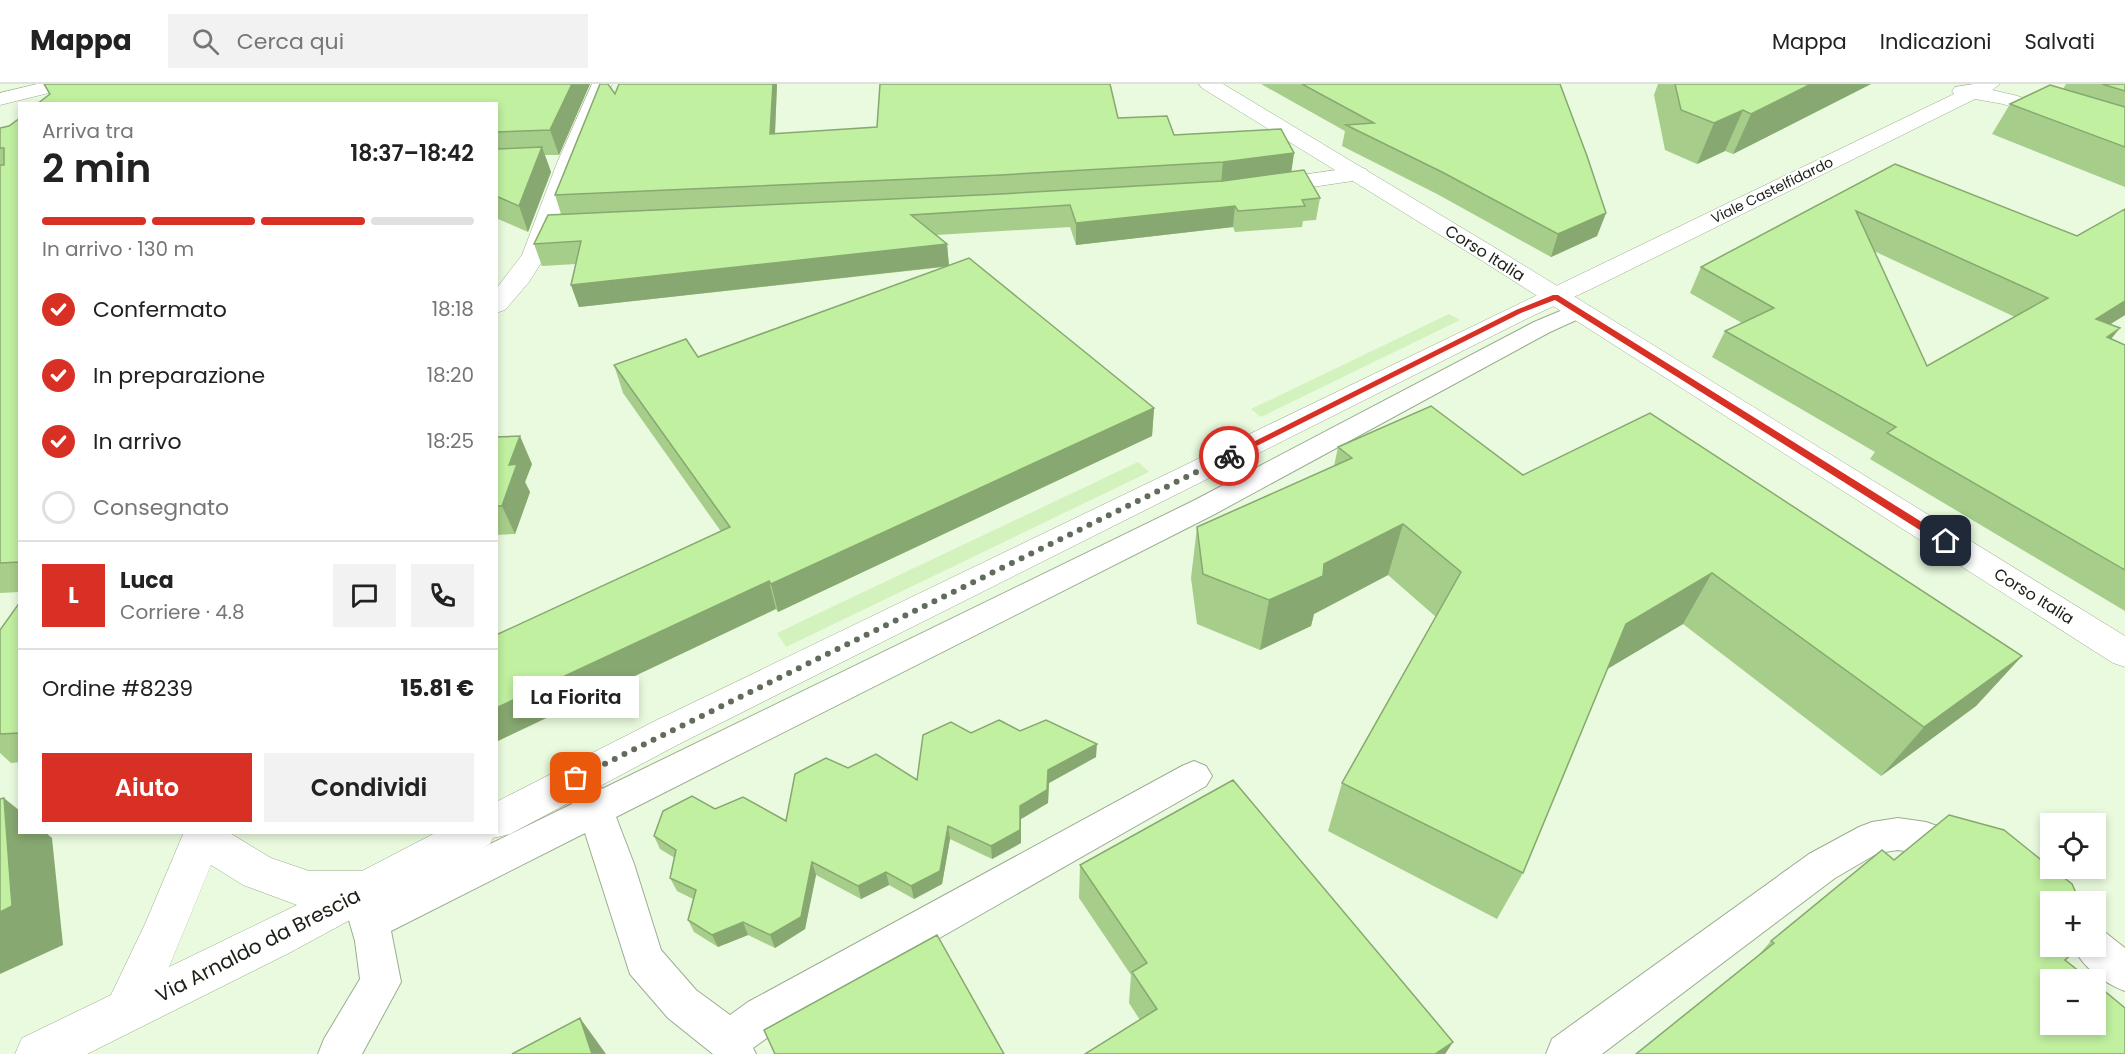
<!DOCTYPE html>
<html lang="it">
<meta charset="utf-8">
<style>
body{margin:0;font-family:Poppins,sans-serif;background:#f2f2f2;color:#222;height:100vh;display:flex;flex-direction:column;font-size:22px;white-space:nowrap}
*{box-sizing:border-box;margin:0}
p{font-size:20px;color:#767676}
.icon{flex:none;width:33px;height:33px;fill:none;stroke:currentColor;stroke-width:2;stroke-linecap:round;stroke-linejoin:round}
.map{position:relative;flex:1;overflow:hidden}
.details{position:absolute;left:18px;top:18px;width:480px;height:732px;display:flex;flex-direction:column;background:#fff;border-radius:0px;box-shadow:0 3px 9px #0003}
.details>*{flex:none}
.tools{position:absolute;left:2040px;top:729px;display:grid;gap:12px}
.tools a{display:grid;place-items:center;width:66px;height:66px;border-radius:0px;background:#fff;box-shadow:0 3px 9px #0003;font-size:30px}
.pin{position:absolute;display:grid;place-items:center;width:51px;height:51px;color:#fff;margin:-26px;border-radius:12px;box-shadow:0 3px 9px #0006}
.courier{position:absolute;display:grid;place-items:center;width:60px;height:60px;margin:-30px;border:4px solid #d93025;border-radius:50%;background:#fff;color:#222;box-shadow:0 2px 8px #0007}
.bubble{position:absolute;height:42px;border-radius:0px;background:#fff;box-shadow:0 3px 9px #0003;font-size:20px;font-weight:600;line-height:42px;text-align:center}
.summary em{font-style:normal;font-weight:600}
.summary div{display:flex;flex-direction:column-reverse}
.summary{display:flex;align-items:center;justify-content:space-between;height:102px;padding:0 24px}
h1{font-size:39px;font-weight:600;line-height:45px}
.bar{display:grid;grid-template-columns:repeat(4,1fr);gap:9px 6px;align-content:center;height:72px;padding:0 24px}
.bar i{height:8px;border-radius:4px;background:#e0e0e0}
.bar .current{background:#d93025}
.bar p{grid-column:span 4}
.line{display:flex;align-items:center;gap:15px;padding:0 24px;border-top:2px solid #e0e0e0}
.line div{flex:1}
.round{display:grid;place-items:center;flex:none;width:63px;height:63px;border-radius:0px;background:#f2f2f2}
ol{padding:0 24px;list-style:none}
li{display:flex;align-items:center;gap:18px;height:66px}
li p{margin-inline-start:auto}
li .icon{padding:6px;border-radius:50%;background:#d93025;color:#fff;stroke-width:4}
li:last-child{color:#767676}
li i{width:33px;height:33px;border:3px solid #e0e0e0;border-radius:50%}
.action{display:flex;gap:12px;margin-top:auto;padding:12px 24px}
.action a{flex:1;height:69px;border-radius:0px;background:#d93025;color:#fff;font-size:24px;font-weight:600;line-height:69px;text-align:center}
.action a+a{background:#f2f2f2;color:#222}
header{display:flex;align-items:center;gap:36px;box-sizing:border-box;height:84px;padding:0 30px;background:#fff;border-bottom:2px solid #e0e0e0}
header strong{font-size:28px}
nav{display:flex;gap:33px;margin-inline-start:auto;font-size:21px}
.search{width:420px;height:54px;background:#f2f2f2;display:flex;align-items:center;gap:15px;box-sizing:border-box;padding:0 21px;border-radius:0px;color:#767676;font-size:22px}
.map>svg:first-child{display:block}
.green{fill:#d3f2be}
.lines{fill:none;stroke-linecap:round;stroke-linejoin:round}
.lane-casing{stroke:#9cac91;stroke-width:2}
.street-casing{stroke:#9cac91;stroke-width:1}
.secondary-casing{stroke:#9cac91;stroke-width:1}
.lane{fill:#fff;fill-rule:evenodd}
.street{fill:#fff;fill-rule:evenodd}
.secondary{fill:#fff;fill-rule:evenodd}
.wall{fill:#a6ce8a;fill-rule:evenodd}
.shaded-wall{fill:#87a870}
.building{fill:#c1f0a0;stroke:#87a870;stroke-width:1.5;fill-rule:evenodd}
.route{fill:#d93025}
.done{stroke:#626c5c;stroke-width:6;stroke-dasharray:0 10.8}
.labels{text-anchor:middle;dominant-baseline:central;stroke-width:4.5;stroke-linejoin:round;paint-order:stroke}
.far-street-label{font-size:14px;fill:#1a2016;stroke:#fff}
.street-label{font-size:16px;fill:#1a2016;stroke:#fff}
.near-street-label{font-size:20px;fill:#1a2016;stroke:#fff}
</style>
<header>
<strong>Mappa</strong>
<div class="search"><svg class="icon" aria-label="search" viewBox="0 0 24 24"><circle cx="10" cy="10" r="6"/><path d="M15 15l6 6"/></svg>Cerca qui</div>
<nav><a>Mappa</a><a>Indicazioni</a><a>Salvati</a></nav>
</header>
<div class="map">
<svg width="2125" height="970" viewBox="0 0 2125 970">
<rect width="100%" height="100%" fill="#e9fade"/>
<path class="green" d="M1449,230l11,6 -199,97 -10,-8z
M1138,378l11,10 -363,175 -9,-14z"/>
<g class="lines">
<g class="lane-casing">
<path id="lane" d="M1577,220l8,2 4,5 -4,5 -35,16 -337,183 -597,302 18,47 27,86 35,40 34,25 18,-13 434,-236 12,-5 12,5 6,10 -6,10 -428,244 -25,18 3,6h-43l-45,-36 -38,-44 -45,-141 -194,98 10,51 -39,72h-44l6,-15 36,-60 -5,-38 -11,-38 5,-12 14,-6 14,6 3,7 192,-94 -5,-11 5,-11c13,-4 22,-5 30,7l591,-288 341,-179z
M1898,734l28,4 47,17 6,12 -6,12 -13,4 -35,-13 -27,-4 -20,3 -43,25 -233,176h-56l6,-15 257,-185 50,-27 13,-5z
M2096,845l10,4 19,15v43c-21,-8 -43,-24 -52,-45h23z"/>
</g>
<g class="street-casing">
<path id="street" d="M37,0h35l-3,4 -69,17v-12z
M592,0h20l-33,79 -33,92 -17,27 -24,28 -9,3v-24l26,-34 35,-92z
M1974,0h26l-8,6 22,5 111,34v13l-122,-38 -28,-5 -384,190 -63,29 -847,425 -171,91 -17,4 -3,6 -199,108 -204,102h-72l7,-16 89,-43 34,-71 39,-92h44l43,26 38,13h53l75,-39h59v-30l159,-81 1299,-627 -2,-3 3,-4zM211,781l32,20 54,20 -128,62z
M1358,83l8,2 3,5 -3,5 -101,15 -8,-2 -3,-5 3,-5 8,-2z"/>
</g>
<g class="secondary-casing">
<path id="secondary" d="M1199,0h24l279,168 623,384v31l-12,-4 -629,-401 -282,-174z"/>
</g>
<use href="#lane" class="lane"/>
<use href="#street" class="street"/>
<use href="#secondary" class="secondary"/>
</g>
<path class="wall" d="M44,0h546l-31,71h-14l6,17 -23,60 -32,-14v-114l-446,-10z
M619,0h158l-2,50 343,-16 56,17 120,18 -3,19 29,26 -4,22 -13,1 -1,6 -67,5 -2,-5 -157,18 -6,-18 -134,8 11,9 2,21 205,143 -2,28 -374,176 -155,-219 -9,-28 84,-8 246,-90 -365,40 -8,-22 5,-21 -34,2 -8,-22 27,-30 -6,-19 60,-101z
M1261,0h299l46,129 -9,23 -46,21 -114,-63 -95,-48 3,-15z
M1658,0h213l-138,70 -8,-3 -28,13 -32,-14 -11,-55z
M2066,0h59v103l-133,-53 18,-30 53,-15z
M20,34v474l-20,1v-465l9,-2z
M1895,80l230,151 -15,9 2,15 13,6v266l-255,-152 5,-7 -163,-95 13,-26 17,-8 -52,-30 11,-26zM1874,167l141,66 -88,49z
M496,353l36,27 -7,18 5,10 -15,42 -19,1z
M1338,363l185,28 499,181 -46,50 -95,70 -198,-152 -76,45 -84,204 -26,46 -169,-88 14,-48 94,-166 -48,-42 -74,39 -3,12 -51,24 -63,-26 -6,-46 6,-51 137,-61z
M20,518v160l-9,1 -11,-10v-123z
M1020,647l76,26 -47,26 -1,20 -27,16v24l-29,16 -42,-20 -8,45 -28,15 -25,-14 -28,14 -45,-24 -11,54 -30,19 -27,-13 -30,12 -24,-15 -6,-12 5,-21 -16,-8 -7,-13 5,-20 -15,-9 -6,-13 61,-27 71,12 62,-53 69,12 54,-47z
M1894,776l171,100 -309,-2 15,-17z
M1080,781l373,177 -8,12h-360l55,-34 -11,-17 2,-28 -52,-77z"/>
<path class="shaded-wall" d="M572,0h18l-31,71 -9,-25z
M773,0h4l-3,71 -4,-21z
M1811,0h60l-138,70 18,-40z
M1743,26l-18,41 -28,13 17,-41z
M542,63l9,25 -23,60 -9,-26z
M1294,69l-3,21 -70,10 2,-22z
M1235,122l-2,21 -157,18v-22z
M1606,129l-9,23 -46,21 7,-23z
M947,160l2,22 -370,41 -8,-22z
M2125,217v14l-48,30 19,-26z
M2120,244l-21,26 8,-17z
M1154,324l-2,28 -374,176 -7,-28z
M520,352l12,28 -7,18 5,10 -15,42 -13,-28 7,-41z
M1403,440l-15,51 -74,39 -3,12 -51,24 9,-50 55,-36z
M1712,489l-29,51 -84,50 27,-50z
M769,497l7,28 -280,133v-34z
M2022,572l-46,50 -95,70 43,-49z
M1097,660l-1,13 -47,26 -1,20 -27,16v24l-29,16 -1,-13 57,-76z
M4,714l16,13v21h25l7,6 11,107 -63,29v-62z
M948,742l2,13 -8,45 -28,15 -3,-13z
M812,778l4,13 -11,54 -30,19 -5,-13z
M886,788l3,13 -28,14 -3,-13z
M743,838l5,13 -30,12 -6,-12z
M580,934l26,36h-14z
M1453,958l-8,12h-10z"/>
<path class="building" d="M44,0h528l-22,46 -54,2v-28h-459l13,-10z
M600,0h8l7,10 4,-10h154l-3,50 107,-7 3,-43h230l8,34 49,-2 7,19 107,-6 13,24 -71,9 -222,13 -446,20z
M1302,0h258l27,72 19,57 -48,21 -116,-62 -96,-47 28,-2z
M1675,0h136l-60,30 -8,-4 -29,13 -33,-13z
M2102,0h23v7z
M2050,1l75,22v40l-115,-43z
M20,34v444l-20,1v-398h4v-17h-4v-20l9,-2z
M542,63l-23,59 -23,-10v-47z
M1895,80l182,72 48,-27v92l-29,18 24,9 -13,9 18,8v225l-238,-137 9,-6 -171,-96 49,-23 -73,-41zM1856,127l192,87 -121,68z
M1304,86l16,28 -18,2 3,6 -67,5 -3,-5 -159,17 -6,-18 -159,10 36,29 -376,41 10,-44 -47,3 14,-29 453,-21 222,-13z
M969,174l185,150 -383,176 -2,-3 -273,127v-73l234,-108 -116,-162 72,-26 12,18z
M1431,322l92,69 127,-62 372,243 -98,71 -212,-154 -86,51 -103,249 -181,-90 119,-211 -58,-48 -79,40 -1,12 -54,24 -66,-26 -6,-47 155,-69 -14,-11z
M520,352l-11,29 8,-1 -15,42h-6v-69z
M20,518v131l-20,1v-104z
M999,636l21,11 26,-11 51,24 -49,26 -1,20 -27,16v24l-29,16 -43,-20 -8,45 -29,15 -25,-14 -28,14 -46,-24 -11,55 -31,18 -27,-13 -31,13 -24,-15 8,-30 -26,-12 6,-28 -22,-14 9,-25 29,-15 23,13 28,-12 43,24 9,-47 31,-16 22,10 28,-14 41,26 6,-45 28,-13 20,11z
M1233,696l220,262 -18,12h-350l72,-45 -25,-37 15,-9 -67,-98z
M4,714l8,108 -12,6v-113z
M1949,731l55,15 46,37v1h2l20,16 8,18h-30v44h31l-16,14 25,20h-40v44h46v-40l29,24v46h-489l138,-111 -3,-2 111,-91 12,10z
M937,851l67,119h-229l-11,-24z
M580,934l12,36h-80z"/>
<path class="route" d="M1553,211h5l391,244v5h-7l-387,-244 -34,13 -288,145 -8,-2 291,-146z"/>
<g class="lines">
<path class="done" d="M576,694l653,-322"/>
</g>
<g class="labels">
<g class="far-street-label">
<text transform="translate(1772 106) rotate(-26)">Viale Castelfidardo</text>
</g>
<g class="street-label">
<text transform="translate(1485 169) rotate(32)">Corso Italia</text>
<text transform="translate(2034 512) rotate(32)">Corso Italia</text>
</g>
<g class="near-street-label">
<text transform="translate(258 861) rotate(-27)">Via Arnaldo da Brescia</text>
</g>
</g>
</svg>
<div class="tools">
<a><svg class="icon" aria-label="locate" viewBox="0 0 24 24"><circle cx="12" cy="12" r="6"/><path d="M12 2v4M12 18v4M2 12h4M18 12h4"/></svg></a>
<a>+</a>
<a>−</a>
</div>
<div class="pin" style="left:576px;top:694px;background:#ea580c"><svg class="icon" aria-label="bag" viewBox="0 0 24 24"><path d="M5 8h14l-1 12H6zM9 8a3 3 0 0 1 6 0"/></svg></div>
<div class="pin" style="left:1946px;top:457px;background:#1f2937"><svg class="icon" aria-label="home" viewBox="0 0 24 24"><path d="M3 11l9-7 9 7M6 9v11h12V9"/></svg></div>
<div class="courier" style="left:1229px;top:372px"><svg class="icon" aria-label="bike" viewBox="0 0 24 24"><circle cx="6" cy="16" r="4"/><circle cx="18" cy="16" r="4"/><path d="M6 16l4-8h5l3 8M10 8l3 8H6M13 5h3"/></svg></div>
<div class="bubble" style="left:513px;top:592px;width:126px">La Fiorita</div>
<section class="details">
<div class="summary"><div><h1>2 min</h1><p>Arriva tra</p></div><em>18:37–18:42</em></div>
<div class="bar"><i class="current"></i><i class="current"></i><i class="current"></i><i></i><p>In arrivo · 130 m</p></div>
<ol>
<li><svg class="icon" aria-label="check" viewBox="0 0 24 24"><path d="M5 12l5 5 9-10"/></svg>Confermato<p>18:18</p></li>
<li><svg class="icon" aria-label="check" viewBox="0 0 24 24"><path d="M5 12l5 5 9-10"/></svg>In preparazione<p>18:20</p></li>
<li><svg class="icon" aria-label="check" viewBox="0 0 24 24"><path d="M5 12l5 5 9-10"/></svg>In arrivo<p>18:25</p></li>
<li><i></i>Consegnato</li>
</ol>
<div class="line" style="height:108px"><b class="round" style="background:#d93025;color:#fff">L</b><div><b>Luca</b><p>Corriere · 4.8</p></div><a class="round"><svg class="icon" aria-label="chat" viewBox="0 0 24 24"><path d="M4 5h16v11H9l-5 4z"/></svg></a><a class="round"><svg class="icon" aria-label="phone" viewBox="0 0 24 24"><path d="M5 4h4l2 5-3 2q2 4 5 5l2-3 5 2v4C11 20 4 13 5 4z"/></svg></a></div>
<div class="line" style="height:78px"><div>Ordine #8239</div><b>15.81 €</b></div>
<div class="action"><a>Aiuto</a><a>Condividi</a></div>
</section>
</div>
